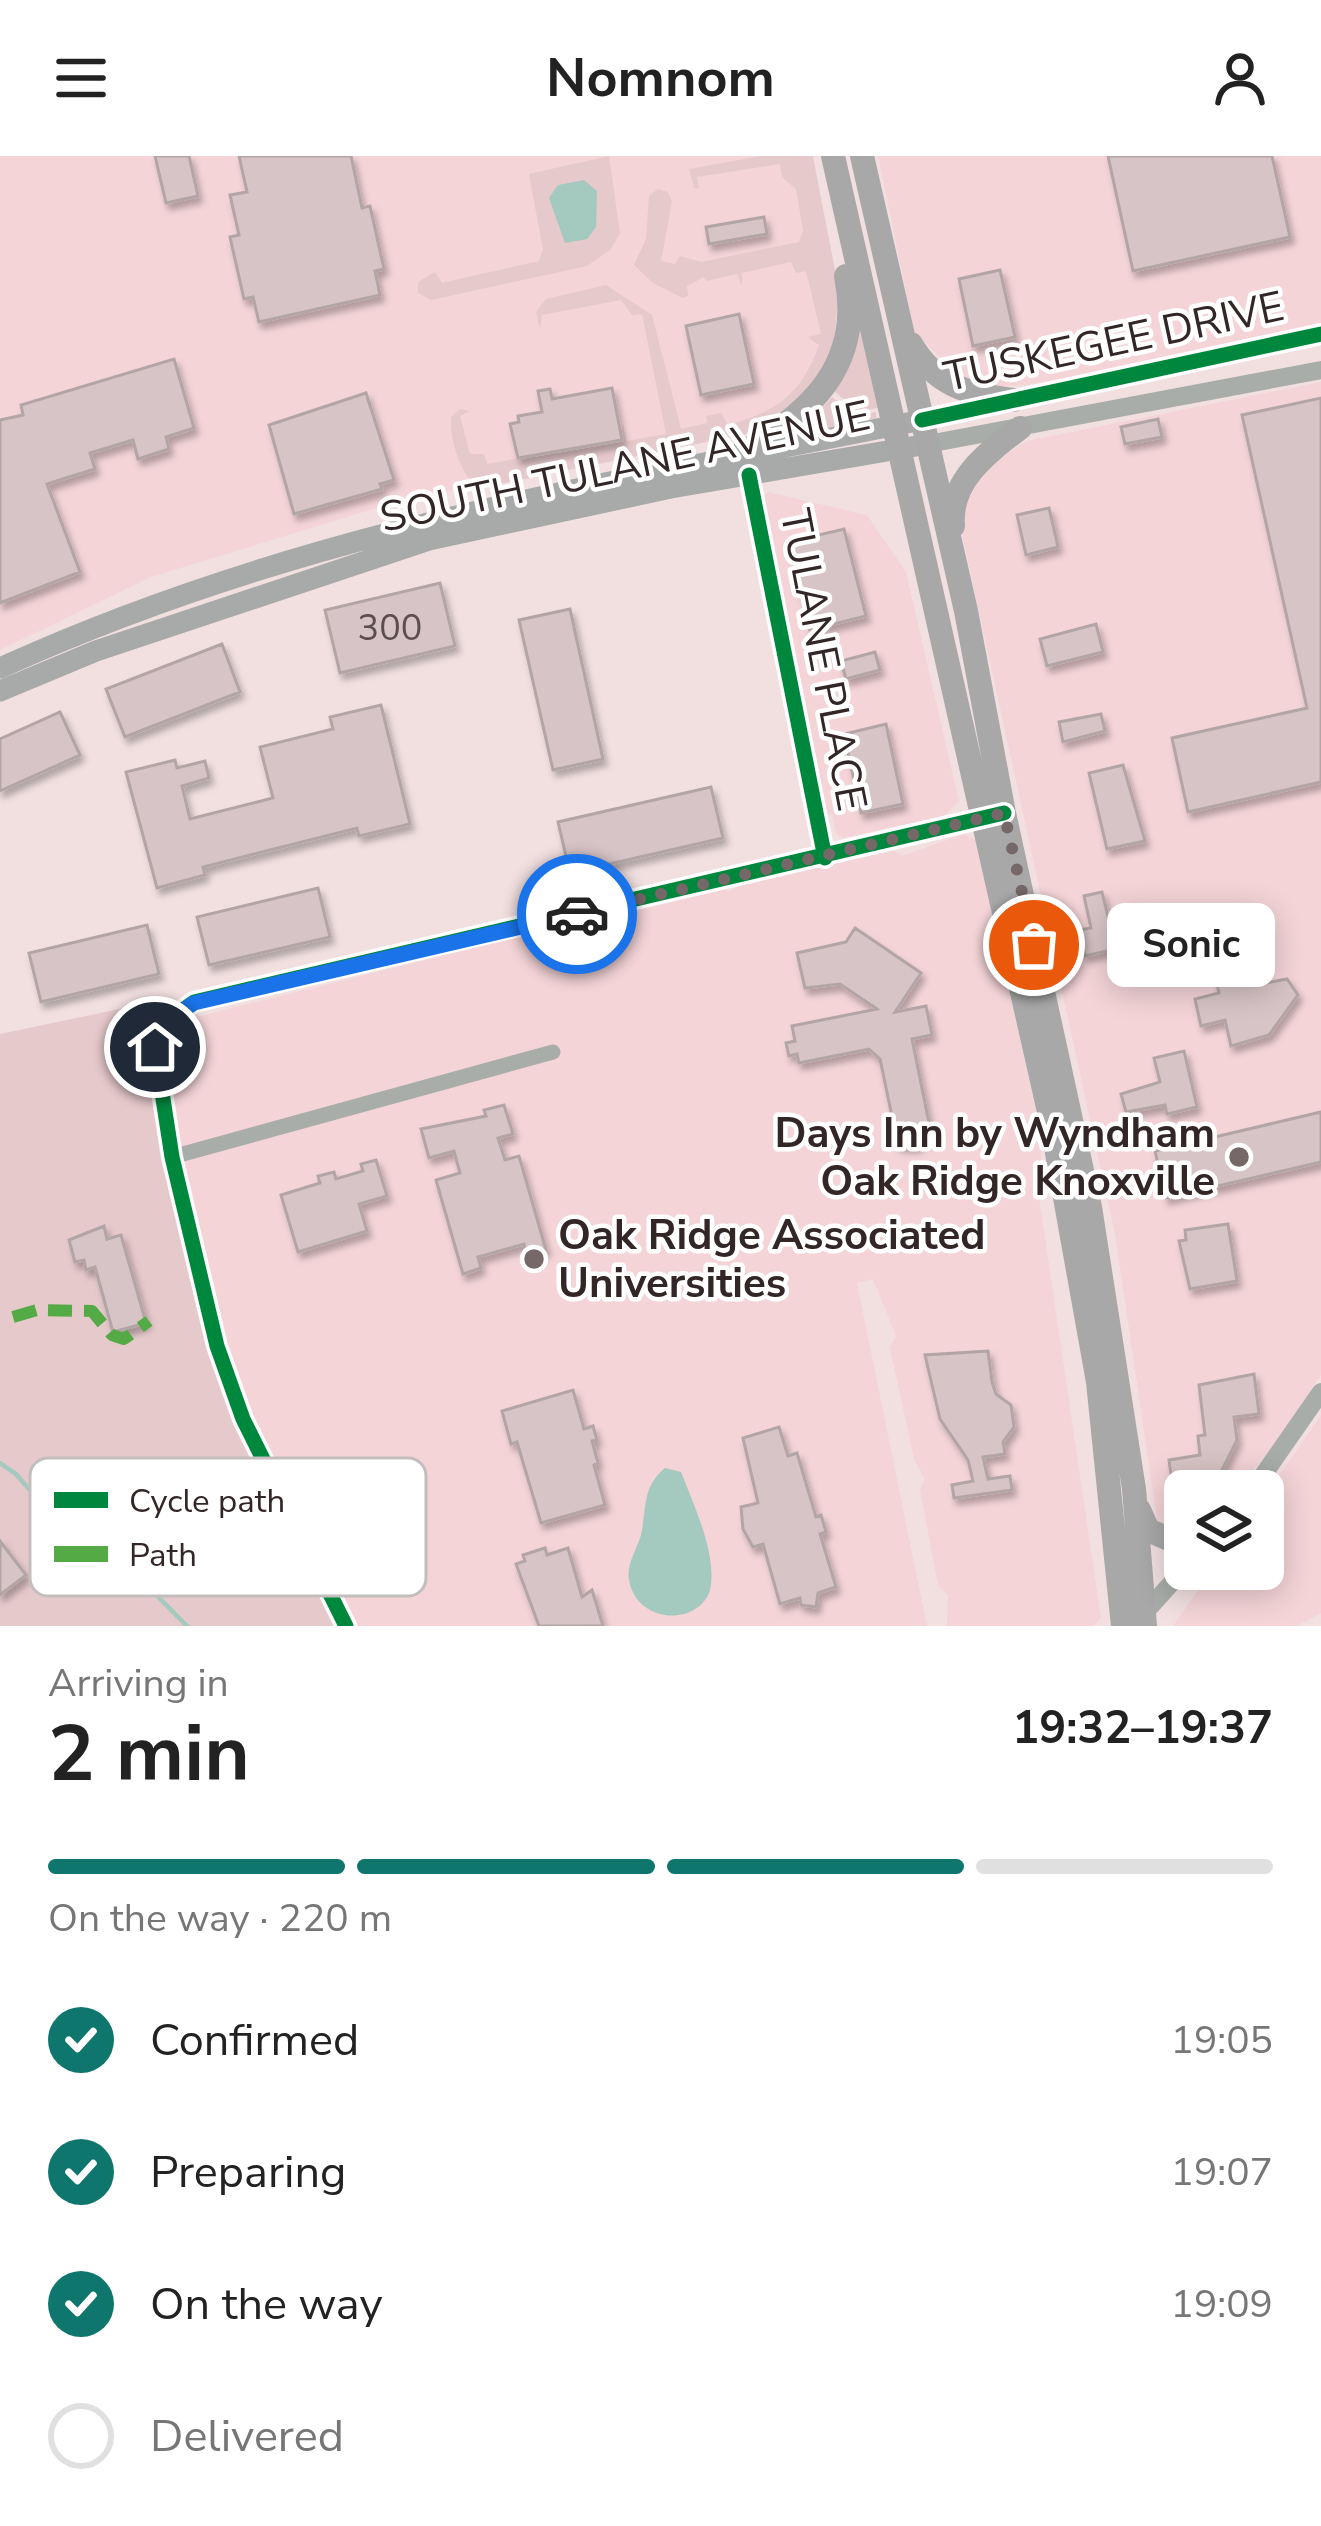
<!DOCTYPE html>
<meta charset="utf-8">
<style>
body{margin:0;font-family:"Nunito Sans",sans-serif;background:#f6f6f6;color:#222;height:100vh;display:flex;flex-direction:column;font-size:45px;white-space:nowrap}
*{box-sizing:border-box;margin:0}
p{font-size:39px;color:#767676}
.icon{flex:none;width:66px;height:66px;fill:none;stroke:currentColor;stroke-width:2;stroke-linecap:round;stroke-linejoin:round}
.map{position:relative;height:1470px;overflow:hidden}
.drawer{display:flex;flex-direction:column;background:#fff;flex:1}
.drawer>*{flex:none}
.controls{position:absolute;left:1164px;top:1314px;display:grid;gap:24px}
.controls a{display:grid;place-items:center;width:120px;height:120px;border-radius:18px;background:#fff;box-shadow:0 6px 30px #0003;font-size:60px}
.pin{position:absolute;display:grid;place-items:center;width:102px;height:102px;color:#fff;margin:-51px;border:6px solid #fff;border-radius:50%;box-shadow:0 3px 12px #0007}
.courier{position:absolute;display:grid;place-items:center;width:120px;height:120px;margin:-60px;border:9px solid #1a73e8;border-radius:50%;background:#fff;color:#222;box-shadow:0 3px 15px #0007}
.bubble{position:absolute;height:84px;border-radius:18px;background:#fff;box-shadow:0 6px 30px #0003;font-size:39px;font-weight:700;line-height:84px;text-align:center}
.overview em{font-style:normal;font-weight:700}
.overview div{display:flex;flex-direction:column-reverse}
.overview{display:flex;align-items:center;justify-content:space-between;height:204px;padding:0 48px}
h1{font-size:78px;font-weight:700;line-height:90px}
.bar{display:grid;grid-template-columns:repeat(4,1fr);gap:18px 12px;align-content:center;height:144px;padding:0 48px}
.bar i{height:15px;border-radius:9px;background:#e0e0e0}
.bar .on{background:#0f766e}
.bar p{grid-column:span 4}
ol{padding:0 48px;list-style:none}
li{display:flex;align-items:center;gap:36px;height:132px}
li p{margin-inline-start:auto}
li .icon{padding:12px;border-radius:50%;background:#0f766e;color:#fff;stroke-width:4}
li:last-child{color:#767676}
li i{width:66px;height:66px;border:6px solid #e0e0e0;border-radius:50%}
header{display:flex;justify-content:space-between;align-items:center;height:156px;padding:0 48px;background:#fff;font-size:54px;font-weight:700}
.map>svg:first-child{display:block}
.built{fill:#f4d4d7}
.green{fill:#e6c9cb}
.water{fill:#a4c9be}
.lines{fill:none;stroke-linecap:round;stroke-linejoin:round}
.stream{stroke:#a4c9be;stroke-width:4.5}
.building{fill:#d7c4c6;stroke:#b3a5a6;stroke-width:3;filter:url(#shadow)}
.minor{stroke:#a8adaa;stroke-width:15}
.tertiary{stroke:#a8adaa;stroke-width:18}
.secondary{stroke:#a7aaa8;stroke-width:21}
.trunk{stroke:#a9a8a8;stroke-width:24}
.quiet{stroke:#54aa44;stroke-width:12;stroke-dasharray:24 12;stroke-linecap:butt}
.cycleway-casing{stroke:#fff;stroke-width:22}
.cycleway{stroke:#00873e;stroke-width:15}
.done{stroke:#766768;stroke-width:12;stroke-dasharray:0 21.6}
.route{stroke:#1a73e8;stroke-width:15}
.poi-dot{fill:#766768;stroke:#fff;stroke-width:4.5}
.labels{text-anchor:middle;dominant-baseline:central;stroke-width:9;stroke-linejoin:round;paint-order:stroke}
.number-label{font-size:36px;fill:#5c4e4f}
.street-label{font-size:42px;fill:#332627;stroke:#fff}
.poi-label{font-size:42px;font-weight:bold;fill:#332627;stroke:#fff;text-anchor:end}
.key{fill:#fff;stroke:#c2bebe;stroke-width:3}
.key-label{font-size:33px;fill:#332627}
</style>
<header><svg class="icon" aria-label="menu" viewBox="0 0 24 24"><path d="M4 6h16M4 12h16M4 18h16"/></svg>Nomnom<svg class="icon" aria-label="person" viewBox="0 0 24 24"><circle cx="12" cy="8" r="4"/><path d="M4 21q1-7 8-7t8 7"/></svg></header>
<div class="map">
<svg width="1321" height="1470" viewBox="0 0 1321 1470">
<defs>
<filter id="shadow"><feDropShadow dx="3.5" dy="6" stdDeviation="3" flood-color="#0004"/></filter>
</defs>
<rect width="100%" height="100%" fill="#f2e0e1"/>
<path class="built" d="M0,0h813l16,206 -72,69 -351,68 -255,78 -151,73z
M878,0h443v170l-294,59 -34,2 -34,-10 -45,-46z
M1321,226v993l-38,60 -39,46 -12,10h-47v47l-28,-18 -42,-286 -155,-709 3,-20 23,-38 41,-26z
M768,336l99,23 39,57 53,229 -15,15 -102,22 -6,-5 -4,-19 -5,1 -63,-318z
M964,678l12,6 67,303 -6,40 64,435 -7,8h-147l1,-31 -10,-9 -18,-97 5,-10 -11,-20 -24,-111 6,-12 -23,-57 -16,4 70,343h-570l-102,-200 -34,-85 -58,-275 3,-36 6,-7 551,-137 5,6 18,-10 148,-31 8,5z
M1321,1259v198l-24,13h-124l40,-57h50v-70z"/>
<path class="green" d="M609,0l11,77 -9,16 -24,17 -156,34 -13,-7v-11l17,-10 7,11 97,-22 4,-11 -14,-76z
M761,0h52l26,135 -5,52 -9,29 -58,56 -21,6 -252,51 -20,-1c-16,-16 -24,-45 -23,-67l9,-8 10,2 -10,5 10,38h14l3,10 134,-24 2,-16 4,17 39,-7 -24,-120 -10,1 -11,-15 -79,15 -2,14 -4,-17 10,-13 60,-14 46,30 29,114 26,-6 -1,-7 15,-3 7,12c49,-13 74,-32 91,-80l-11,-8 13,-3 -15,-63 -10,2 -5,-11 -49,11v13l-5,-12 -31,7 -2,-4 -17,9 1,10 -5,2 -30,-15 -19,-18 12,-26 3,-43 9,-7 10,3 4,10 -11,59 14,3 5,-8 21,6 98,-20 4,-12 -7,-41 -14,-12 -2,-13 -83,13 2,12 -5,-1 -5,-19z
M856,153l25,98 -22,5 -24,-20 10,-21z
M832,241l27,18 17,-3v6l-78,17z
M129,851l19,42 63,301 131,276h-342v-592z"/>
<path class="water" d="M584,24l13,11 -1,36 -9,12 -22,4 -16,-45 9,-13z
M665,1312l16,4c12,31 37,84 29,118 -11,36 -73,35 -81,-10 -3,-15 8,-31 12,-45 6,-28 1,-48 24,-67z"/>
<g class="lines">
<path class="stream" d="M0,1307l16,11 46,53 51,24 74,75"/>
</g>
<path class="building" d="M155,0h34l9,40 -32,7z
M239,0h112l11,52 8,-2 14,63 -9,2 5,24 -121,27 -6,-25 -9,2 -14,-62 9,-2 -9,-40 17,-3z
M1108,0h164l18,81 -157,34z
M764,61l3,17 -58,10 -3,-17z
M1000,114l15,67 -42,9 -14,-67z
M739,158l15,70 -53,11 -15,-69z
M174,203l20,69 -28,9 3,12 -31,10 -5,-19 -43,13 5,16 -48,15 33,88 -80,31v-183l23,-5 -2,-10z
M612,232l10,52 -104,18 -8,-34 9,-2 -1,-6 24,-4 -4,-21 12,-2 2,10z
M366,237l28,87 -14,4 2,5 -88,25 -25,-89z
M1321,242v384l-133,30 -16,-74 135,-30 -65,-293z
M1158,263l4,18 -37,7 -4,-17z
M1049,352l9,39 -32,8 -9,-40z
M844,373l22,87 -56,14 -21,-88z
M440,427l15,63 -115,27 -15,-63z
M570,453l33,150 -50,11 -34,-150z
M1096,468l7,28 -56,14 -7,-27z
M222,488l18,48 -115,45 -19,-48z
M875,496l5,18 -34,9 -5,-18z
M381,549l29,119 -51,12 -2,-8 -154,39 2,8 -48,13 -31,-116 49,-12 2,8 28,-7 4,17 -27,8 8,33 83,-21 -13,-51 73,-18 -3,-12z
M60,556l20,43 -80,36v-52z
M1101,558l4,17 -42,11 -4,-20z
M886,568l17,80 -42,9 -17,-79z
M1123,609l22,76 -38,8 -18,-76z
M711,631l12,51 -153,35 -12,-51z
M318,732l12,49 -121,28 -12,-48z
M1102,736l8,33 26,-3v22l-51,12 -6,-26 12,-2 -7,-32z
M147,769l12,49 -118,28 -12,-49z
M855,772l66,45 -26,39 31,-6 6,29 -20,4 20,99 -16,4 1,4 -19,-1 -18,-86 -11,-10 -70,14 -2,-9 -8,2 -3,-13 9,-2 -3,-15 85,-17 -37,-25 -35,4 -8,-35 49,-11z
M1242,804l20,6 4,17 21,-4 11,16 -29,40 -38,11 -6,-26 -24,6 -6,-27 24,-6 -6,-26z
M1184,895l13,56 -30,7 -2,-9 -39,7 -5,-18 39,-12 -6,-24z
M504,949l9,29 -15,4 7,22 14,-4 27,94 -19,5 -3,-11 -46,13 3,11 -18,6 -27,-94 24,-7 -6,-22 -25,7 -8,-29 65,-13 -2,-6z
M1321,956v50l-155,36 -11,-47z
M376,1004l11,36 -28,8 8,27 -69,21 -17,-57 39,-12 -2,-7 16,-4 2,7 27,-8 -2,-7z
M1228,1068l9,57 -47,8 -11,-48 7,-1 -1,-10z
M104,1070l3,13 14,-4 25,88 -33,9 -18,-65 -9,3 -2,-10 -9,2 -6,-22z
M988,1195l4,31 4,12 15,11 3,22 -11,15 2,12 -22,3 5,22 22,-3 2,14 -58,8 -2,-13 21,-4 -5,-21 -28,-41 -15,-64z
M1254,1218l5,40 -25,3 3,23 -16,32 -34,5 1,10 -15,3 -4,-30 31,-5 -2,-19 7,-1 -6,-50z
M573,1234l11,39 9,-3 4,14 -5,1 6,22 -4,2 11,40 -64,18 -24,-81 -6,2 -9,-33z
M779,1271l9,29 9,-3 19,64 5,-2 5,17 -6,2 16,53 -18,6 -2,14 -15,-2 -1,-7 -20,6 -17,-60 -10,3 -10,-18 -2,-22 17,-4 -15,-65z
M0,1385l26,34 -26,20z
M545,1392l2,7 21,-7 14,49 10,-7 11,36h-64l-23,-62 9,-3 -2,-6z"/>
<g class="lines">
<path class="minor" d="M749,319l76,383
M172,1001l381,-105
M346,1470l-103,-207 -26,-73 -45,-189 -17,-110 4,-20 35,-25 795,-185"/>
<path class="tertiary" d="M922,264l399,-86
M928,288l393,-74
M1252,1335l69,-99
M1140,1462l45,-50"/>
<path class="secondary" d="M0,512c303,-138 600,-183 922,-248
M0,535l96,-40 333,-111 242,-52 257,-44"/>
<path class="trunk" d="M833,0l219,969 46,257 25,244
M862,0l104,455 38,202 86,394 44,282 11,137
M911,188c24,41 58,51 103,56
M741,298c69,-41 123,-89 105,-178
M953,370c-4,-45 34,-73 67,-98
M1139,1354l9,20 37,16"/>
<path class="quiet" d="M13,1161l24,-7 55,1 20,24 12,4 25,-18"/>
<g class="cycleway-casing">
<path id="cycleway" d="M922,264l399,-86
M749,319l76,383
M346,1470l-103,-207 -26,-73 -45,-189 -17,-110 4,-20 35,-25 810,-189"/>
</g>
<use href="#cycleway" class="cycleway"/>
</g>
<g class="lines">
<path class="done" d="M577,758l427,-101 30,132"/>
<path class="route" d="M155,891l4,-20 35,-24 383,-89"/>
</g>
<g class="poi-dot">
<circle cx="1239" cy="1001" r="12"/>
<circle cx="534" cy="1103" r="12"/>
</g>
<g class="labels">
<g class="number-label">
<text x="390" y="472">300</text>
</g>
<g class="street-label">
<text transform="translate(1114 186) rotate(-12)">TUSKEGEE DRIVE</text>
<text transform="translate(625 311) rotate(-12)">SOUTH TULANE AVENUE</text>
<text transform="translate(823 504) rotate(79)">TULANE PLACE</text>
</g>
<g class="poi-label">
<text x="1215" y="977">Days Inn by Wyndham<tspan x="1215" dy="48">Oak Ridge Knoxville</tspan></text>
<text x="558" y="1079" text-anchor="start">Oak Ridge Associated<tspan x="558" dy="48">Universities</tspan></text>
</g>
</g>
<rect x="30" y="1302" width="396" height="138" rx="18" class="key"/>
<rect x="54" y="1336" width="54" height="16" fill="#00873e"/>
<rect x="54" y="1390" width="54" height="16" fill="#54aa44"/>
<g class="key-label">
<text x="129" y="1356">Cycle path</text>
<text x="129" y="1410">Path</text>
</g>
</svg>
<div class="controls">
<a><svg class="icon" aria-label="layers" viewBox="0 0 24 24"><path d="M12 4l9 5-9 5-9-5zM3 14l9 5 9-5"/></svg></a>
</div>
<div class="pin" style="left:1034px;top:789px;background:#ea580c"><svg class="icon" aria-label="bag" viewBox="0 0 24 24"><path d="M5 8h14l-1 12H6zM9 8a3 3 0 0 1 6 0"/></svg></div>
<div class="pin" style="left:155px;top:891px;background:#1f2937"><svg class="icon" aria-label="home" viewBox="0 0 24 24"><path d="M3 11l9-7 9 7M6 9v11h12V9"/></svg></div>
<div class="courier" style="left:577px;top:758px"><svg class="icon" aria-label="car" viewBox="0 0 24 24"><path d="M5 17H2v-5l4-1 3-4h7l3 4 3 1v5h-3M9 17h6M6 11h13"/><circle cx="7" cy="17" r="2"/><circle cx="17" cy="17" r="2"/></svg></div>
<div class="bubble" style="left:1107px;top:747px;width:168px">Sonic</div>
</div>
<section class="drawer">
<div class="overview"><div><h1>2 min</h1><p>Arriving in</p></div><em>19:32–19:37</em></div>
<div class="bar"><i class="on"></i><i class="on"></i><i class="on"></i><i></i><p>On the way · 220 m</p></div>
<ol>
<li><svg class="icon" aria-label="check" viewBox="0 0 24 24"><path d="M5 12l5 5 9-10"/></svg>Confirmed<p>19:05</p></li>
<li><svg class="icon" aria-label="check" viewBox="0 0 24 24"><path d="M5 12l5 5 9-10"/></svg>Preparing<p>19:07</p></li>
<li><svg class="icon" aria-label="check" viewBox="0 0 24 24"><path d="M5 12l5 5 9-10"/></svg>On the way<p>19:09</p></li>
<li><i></i>Delivered</li>
</ol>
</section>
